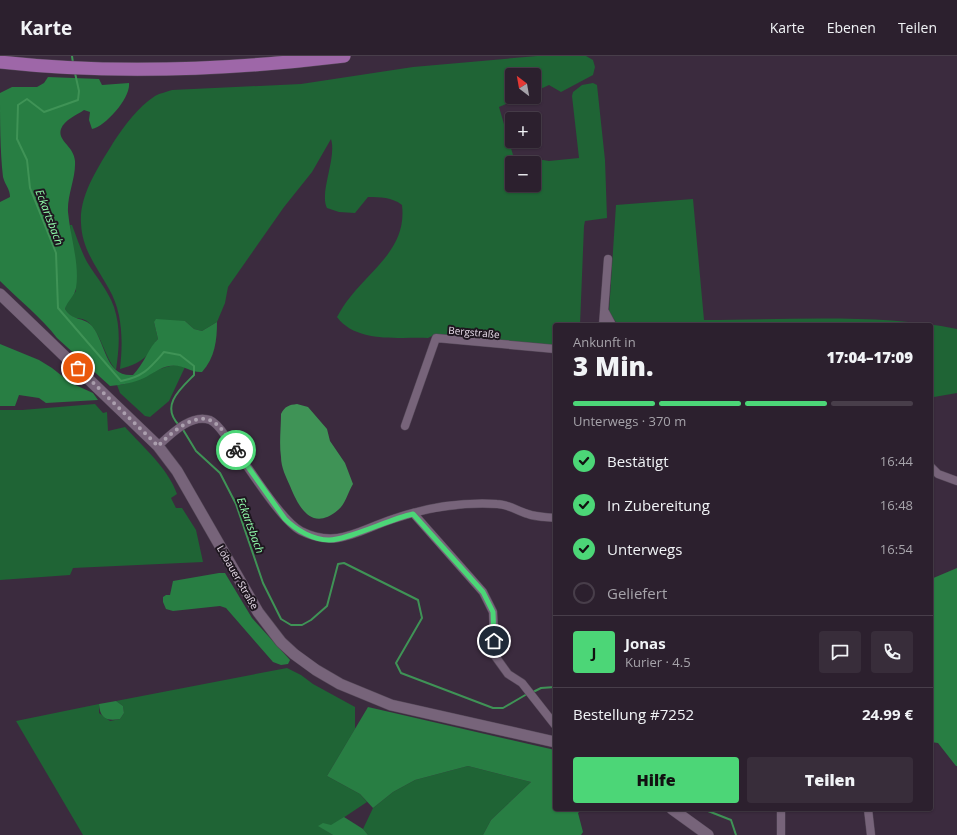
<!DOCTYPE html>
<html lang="de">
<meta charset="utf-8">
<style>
body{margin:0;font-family:"Open Sans",sans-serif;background:#382d3a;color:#f1f3f6;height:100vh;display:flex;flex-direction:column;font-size:15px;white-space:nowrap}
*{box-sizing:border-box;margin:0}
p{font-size:13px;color:#a6a3aa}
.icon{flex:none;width:22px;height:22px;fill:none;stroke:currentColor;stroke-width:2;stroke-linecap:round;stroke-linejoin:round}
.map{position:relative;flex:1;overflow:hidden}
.details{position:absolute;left:553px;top:267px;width:380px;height:488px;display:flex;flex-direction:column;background:#2c202e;border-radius:4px;box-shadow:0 1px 3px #0004,0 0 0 1px #483e4a}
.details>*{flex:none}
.needle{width:26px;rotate:329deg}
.tools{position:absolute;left:505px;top:12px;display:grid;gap:8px}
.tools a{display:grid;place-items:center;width:36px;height:36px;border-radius:4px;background:#2c202e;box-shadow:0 1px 3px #0004,0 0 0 1px #483e4a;font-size:20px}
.pin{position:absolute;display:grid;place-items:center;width:34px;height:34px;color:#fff;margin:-17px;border:2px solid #fff;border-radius:50%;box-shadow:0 1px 4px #0007}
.courier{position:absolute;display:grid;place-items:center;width:40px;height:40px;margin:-20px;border:3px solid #4cd677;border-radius:50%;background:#fff;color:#222;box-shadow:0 1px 5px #0007}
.head em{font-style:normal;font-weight:800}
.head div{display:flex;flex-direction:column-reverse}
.head{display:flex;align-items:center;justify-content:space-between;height:68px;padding:0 20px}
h1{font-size:26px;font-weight:800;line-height:30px}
.bar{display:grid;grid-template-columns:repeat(4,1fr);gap:6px 4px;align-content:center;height:48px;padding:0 20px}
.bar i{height:5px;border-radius:3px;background:#483e4a}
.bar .on{background:#4cd677}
.bar p{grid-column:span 4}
.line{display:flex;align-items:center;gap:10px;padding:0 20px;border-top:1px solid #483e4a}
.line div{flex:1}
.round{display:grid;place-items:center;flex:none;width:42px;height:42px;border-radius:4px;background:#382d3a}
ol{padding:0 20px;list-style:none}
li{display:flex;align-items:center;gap:12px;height:44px}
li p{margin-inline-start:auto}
li .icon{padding:4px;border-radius:50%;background:#4cd677;color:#111;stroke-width:4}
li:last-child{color:#a6a3aa}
li i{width:22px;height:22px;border:2px solid #483e4a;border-radius:50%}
.button{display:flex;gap:8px;margin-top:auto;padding:8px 20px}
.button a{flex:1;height:46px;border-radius:4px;background:#4cd677;color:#111;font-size:16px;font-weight:800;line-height:46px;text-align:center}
.button a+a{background:#382d3a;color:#f1f3f6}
header{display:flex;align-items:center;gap:24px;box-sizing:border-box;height:56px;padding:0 20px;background:#2c202e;border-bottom:1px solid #483e4a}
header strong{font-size:19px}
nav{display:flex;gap:22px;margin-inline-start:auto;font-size:14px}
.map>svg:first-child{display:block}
.green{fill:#1f6435;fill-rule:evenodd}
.forest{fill:#287e43}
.water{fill:#3f9356}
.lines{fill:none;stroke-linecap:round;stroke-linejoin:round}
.stream{stroke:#3f9356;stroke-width:2}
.minor-casing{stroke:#554858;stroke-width:9}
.secondary-casing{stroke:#554858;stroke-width:12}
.trunk-casing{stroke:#554858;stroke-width:14}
.minor{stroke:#77647a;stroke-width:8}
.secondary{stroke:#77647a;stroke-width:11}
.trunk{stroke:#9e67a8;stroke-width:13}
.done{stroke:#ab9fae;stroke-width:4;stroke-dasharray:0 7.2}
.route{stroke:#4cd677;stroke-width:5}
.labels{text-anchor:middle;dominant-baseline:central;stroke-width:4;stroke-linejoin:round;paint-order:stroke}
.street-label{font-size:10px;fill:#e8ddea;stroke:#1e161f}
.water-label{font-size:11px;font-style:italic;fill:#91feab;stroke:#1e161f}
</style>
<header>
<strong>Karte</strong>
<nav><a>Karte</a><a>Ebenen</a><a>Teilen</a></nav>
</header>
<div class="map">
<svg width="957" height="779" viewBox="0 0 957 779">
<rect width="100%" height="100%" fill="#3b2b3e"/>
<path class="green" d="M537,0h49l7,4 2,7 -2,8 -32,17 -12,-7 -15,7v-17h-22v22h10l-23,10 14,48 36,6 30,-3 -7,-62 1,-4 9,-7 11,-2 4,2 8,75 2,58 -22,3 -1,5 -4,99h-25v21l-121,-11 -6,3c-30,-1 -72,5 -91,-21 4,-7 8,-14 14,-21 23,-29 56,-49 51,-91 -10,-8 -22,-8 -34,-8l-13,16 -16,-1 -12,-4c-8,-15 10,-50 4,-69l-19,33 -28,35 -56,80 -3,16 -8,19 -15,9 -8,-2 -9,-8 -31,1 4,17c-4,4 -5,8 -8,13 -8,10 -19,14 -30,17 3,-27 3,-56 -11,-80 -12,-22 -27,-39 -28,-66 -2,-28 18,-57 32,-80 11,-17 25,-36 42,-47 5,-3 12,-4 17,-6l129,-6 112,-17zM512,107h22v22h-22z
M693,143l11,121c81,0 175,-7 253,9v64l-23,4 -3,18v-90h-313l-9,-13 7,-107z
M70,169h2c5,13 9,26 15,37 9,15 21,28 27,45 7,21 5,42 2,63 -12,-14 -14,-35 -28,-48 -8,-7 -14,1 -23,-13l2,-7 9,-11z
M176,309l9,2 -16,34 -19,16 -5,-1 -25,-23 -3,-8c21,-1 38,-18 59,-20z
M95,348l8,9 4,-1 1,19 17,-4c18,20 43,41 52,67l-6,4 5,10h6l14,22 7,32 -130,6 -3,7 -70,5v-170h22z
M287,612l14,7 12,9 42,23v22l-28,47 33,18 7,8 -36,24 -8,-2 -4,2 14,9h-250l-67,-114 83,-17v9l11,8 10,-2 4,-6 -1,-7 -7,-5z
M468,710l63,16 -40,38 -8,15h-115l-5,-6 10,-21 20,-16 22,-12z"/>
<path class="forest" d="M48,21l51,2 3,6 27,-2c2,14 -23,43 -37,46l-3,-9 1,-8 -6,-2c-7,5 -20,10 -23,19 -4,12 13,17 14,32 1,17 -8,34 -7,51 2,24 12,52 8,76 -1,8 -9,13 -11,21 7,12 19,8 27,17 14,17 13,51 41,49 11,-11 16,-28 25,-36l-4,-17 2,-3 29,2 9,8 8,2 15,-9c0,18 -2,36 -15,50 -12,1 -20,-9 -33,-6 -8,1 -17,8 -25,12 -11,5 -22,7 -34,8l-53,-48c-15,-20 -39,-39 -57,-57v-79l10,-5c0,-8 -5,-12 -7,-20 -3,-27 -3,-57 -3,-84l12,-6h25l7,-4z
M0,288l39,16 13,8 19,15 22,10 5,7 -52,3 -7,-5 -20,-3 -4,11h-15z
M957,512v198h-1l-18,-23 -7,-1v-163z
M219,517h6l27,45 38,42 -2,4 -7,1 -8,-3 -47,-54 -6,-2 -47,5 -7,-2 -3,-7v-5l3,-2h4l3,-14z
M116,645l7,5 1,7 -4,6c-13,2 -20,0 -21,-15z
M368,651l187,43v59h28l-5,4 5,19 -2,3h-98l8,-15 40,-38 -63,-16 -53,14 -22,12 -20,16 -13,-14 -33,-18z
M344,761l19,12 5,6h-35l-15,-9 5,-3 8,2z"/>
<path class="water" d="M297,348l11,3 19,22 3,12 15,22 8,21c-5,8 -8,21 -15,26 -26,22 -39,-2 -48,-24 -4,-9 -9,-19 -9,-29 -2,-14 0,-29 0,-43 4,-8 8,-9 16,-10z"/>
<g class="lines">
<path class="stream" d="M72,0l1,7
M75,17l4,18 -1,9 -34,12 -17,-13 -9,6 -1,34 10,21 3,28 26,65 2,55 63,73c22,-4 29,-13 43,-29l16,3 14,11v9c-14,14 -34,31 -15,50
M182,372l14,23 24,22 16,31 27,79 18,36 10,6h11l9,-5 16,-14 11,-42 6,-1 74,37 4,18 -26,45 5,10 92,35h10l24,-14
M531,637l10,-5 14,-1
M703,753l28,11 5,15"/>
<g class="minor-casing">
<path id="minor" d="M605,256l7,13
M603,269l5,-66
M405,370l31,-88 119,11
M158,390c12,-11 33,-33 52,-26 9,4 14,15 20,22 16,21 51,79 71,89 36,18 58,-1 92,-12 32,-11 69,-17 104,-15 10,0 21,7 31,10 8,3 18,3 27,4
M931,411l7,7 19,7
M413,457l70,79 10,20 2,44 13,18 14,9 33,42
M781,753v26
M868,753l3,26"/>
</g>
<g class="secondary-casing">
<path id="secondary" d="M0,238l158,152 19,25 81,141 23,30 13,12 22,16 24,14 51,21 164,37
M672,753l36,26"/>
</g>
<g class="trunk-casing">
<path id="trunk" d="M0,6c115,13 229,8 344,-6"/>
</g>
<use href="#minor" class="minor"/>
<use href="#secondary" class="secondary"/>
<use href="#trunk" class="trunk"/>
</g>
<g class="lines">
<path class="done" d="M78,312l80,78c12,-12 38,-37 57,-23 8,6 15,18 21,27"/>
<path class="route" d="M236,394l49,69c11,11 28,21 44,21 22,-1 60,-21 84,-26l70,78 10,20 1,29"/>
</g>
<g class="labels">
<g class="street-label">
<text transform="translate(474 276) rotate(5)">Bergstraße</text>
<text transform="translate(238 521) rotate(60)">Löbauer Straße</text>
</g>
<g class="water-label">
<text transform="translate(50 161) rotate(69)">Eckartsbach</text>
<text transform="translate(251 469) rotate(70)">Eckartsbach</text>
</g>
</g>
</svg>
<div class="tools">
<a><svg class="needle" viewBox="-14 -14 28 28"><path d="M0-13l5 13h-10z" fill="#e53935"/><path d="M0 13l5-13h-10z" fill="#a6a3aa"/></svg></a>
<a>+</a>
<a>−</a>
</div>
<div class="pin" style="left:78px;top:312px;background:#ea580c"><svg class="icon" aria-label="bag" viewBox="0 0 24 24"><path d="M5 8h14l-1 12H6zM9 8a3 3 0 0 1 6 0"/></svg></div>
<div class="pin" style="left:494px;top:585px;background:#1f2937"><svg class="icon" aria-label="home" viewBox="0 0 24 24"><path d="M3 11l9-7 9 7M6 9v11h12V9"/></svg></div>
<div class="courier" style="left:236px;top:394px"><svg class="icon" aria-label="bike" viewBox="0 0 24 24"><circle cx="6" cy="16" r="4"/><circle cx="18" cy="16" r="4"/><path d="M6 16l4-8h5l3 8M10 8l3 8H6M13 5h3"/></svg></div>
<section class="details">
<div class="head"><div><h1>3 Min.</h1><p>Ankunft in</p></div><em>17:04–17:09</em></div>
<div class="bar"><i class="on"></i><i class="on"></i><i class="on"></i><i></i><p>Unterwegs · 370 m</p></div>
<ol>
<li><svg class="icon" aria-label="check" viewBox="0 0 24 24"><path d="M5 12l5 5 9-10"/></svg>Bestätigt<p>16:44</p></li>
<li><svg class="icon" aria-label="check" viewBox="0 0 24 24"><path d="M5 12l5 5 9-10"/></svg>In Zubereitung<p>16:48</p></li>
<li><svg class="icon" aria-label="check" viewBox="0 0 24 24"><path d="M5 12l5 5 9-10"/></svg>Unterwegs<p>16:54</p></li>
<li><i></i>Geliefert</li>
</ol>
<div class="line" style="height:72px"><b class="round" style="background:#4cd677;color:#111">J</b><div><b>Jonas</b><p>Kurier · 4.5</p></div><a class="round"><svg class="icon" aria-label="chat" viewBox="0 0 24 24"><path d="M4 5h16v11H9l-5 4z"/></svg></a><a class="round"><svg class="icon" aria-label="phone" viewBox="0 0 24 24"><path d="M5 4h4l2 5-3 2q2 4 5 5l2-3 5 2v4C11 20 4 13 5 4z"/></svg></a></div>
<div class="line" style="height:52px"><div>Bestellung #7252</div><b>24.99 €</b></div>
<div class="button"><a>Hilfe</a><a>Teilen</a></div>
</section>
</div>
